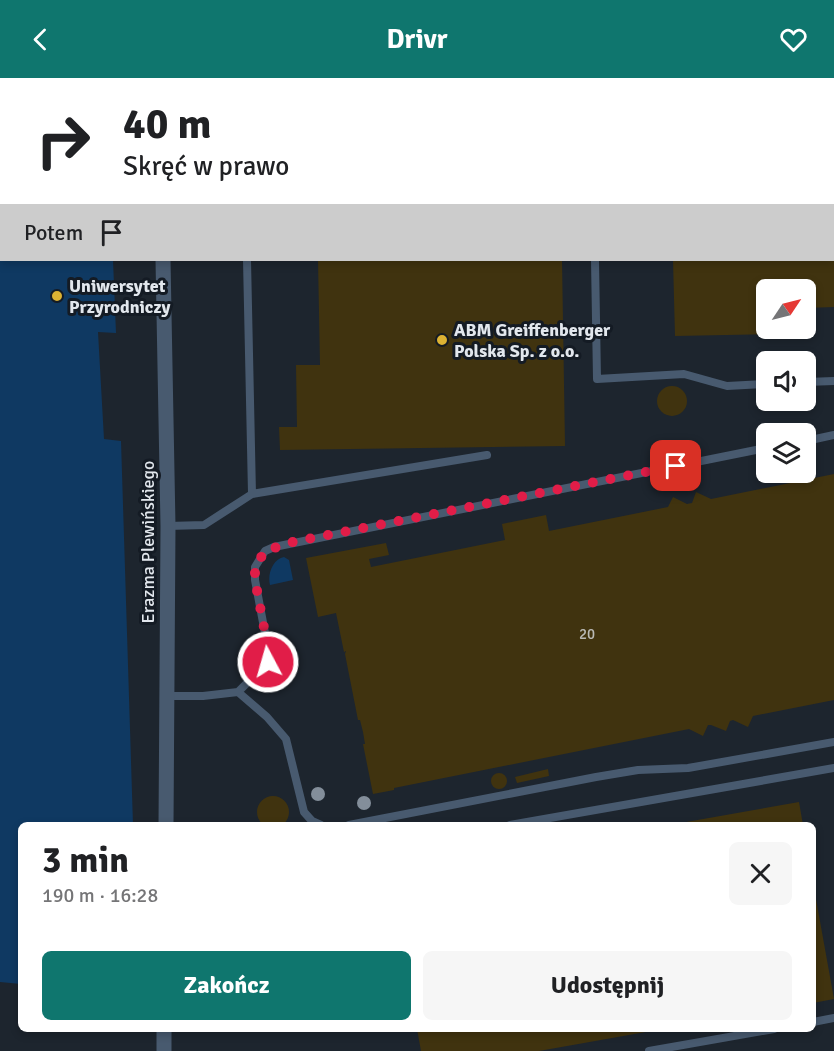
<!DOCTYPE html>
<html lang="pl">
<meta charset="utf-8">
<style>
:root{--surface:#fff;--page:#f6f6f6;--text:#202124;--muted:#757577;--accent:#0f766e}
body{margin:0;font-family:Signika,sans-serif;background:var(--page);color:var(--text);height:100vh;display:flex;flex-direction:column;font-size:22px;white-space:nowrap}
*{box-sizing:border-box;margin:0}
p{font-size:20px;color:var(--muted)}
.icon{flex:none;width:33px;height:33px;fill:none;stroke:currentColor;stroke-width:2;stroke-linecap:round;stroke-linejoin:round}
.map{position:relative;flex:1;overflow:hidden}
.panel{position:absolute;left:18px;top:744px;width:798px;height:210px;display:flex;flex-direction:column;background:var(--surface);border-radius:9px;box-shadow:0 3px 9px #0003}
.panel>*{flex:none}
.banner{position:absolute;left:0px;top:0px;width:834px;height:183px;box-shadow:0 3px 9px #0003;background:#fff;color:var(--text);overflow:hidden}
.needle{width:39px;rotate:55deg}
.controls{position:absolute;left:756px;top:201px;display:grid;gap:12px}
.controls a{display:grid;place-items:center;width:60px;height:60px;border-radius:9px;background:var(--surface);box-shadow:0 3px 9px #0003;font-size:30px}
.pin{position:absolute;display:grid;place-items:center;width:51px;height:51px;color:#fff;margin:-26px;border-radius:12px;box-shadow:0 3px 9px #0006}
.me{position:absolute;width:66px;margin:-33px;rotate:354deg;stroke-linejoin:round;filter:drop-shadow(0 0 4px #0008)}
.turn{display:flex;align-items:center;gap:21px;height:126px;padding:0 24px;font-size:27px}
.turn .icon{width:78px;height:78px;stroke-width:2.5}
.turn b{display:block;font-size:42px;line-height:51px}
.then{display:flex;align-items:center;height:57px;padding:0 24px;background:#0003;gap:12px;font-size:22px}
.round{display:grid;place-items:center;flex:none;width:63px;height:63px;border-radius:9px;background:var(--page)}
.headline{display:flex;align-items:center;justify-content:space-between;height:102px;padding:0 24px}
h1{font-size:36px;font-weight:700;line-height:45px}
.primary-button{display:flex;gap:12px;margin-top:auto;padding:12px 24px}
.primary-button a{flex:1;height:69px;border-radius:9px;background:var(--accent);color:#fff;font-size:24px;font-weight:700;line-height:69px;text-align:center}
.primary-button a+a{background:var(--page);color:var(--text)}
header{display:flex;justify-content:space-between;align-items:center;height:78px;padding:0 24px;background:var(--accent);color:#fff;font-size:27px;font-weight:700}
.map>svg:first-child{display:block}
.green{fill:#0f3962}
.building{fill:#40330f}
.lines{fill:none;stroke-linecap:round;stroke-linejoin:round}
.lane{stroke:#485a6f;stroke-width:8}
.street{stroke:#485a6f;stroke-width:15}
.tree{fill:#838e9a}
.route{stroke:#e11d48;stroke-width:10;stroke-dasharray:0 18}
.poi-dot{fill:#dcb233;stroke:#141b24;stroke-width:2}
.labels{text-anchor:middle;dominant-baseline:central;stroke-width:6;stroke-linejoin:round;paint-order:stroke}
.number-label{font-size:15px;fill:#babab6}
.poi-label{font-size:18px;font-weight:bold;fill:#e2e7ed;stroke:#141b24;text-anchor:start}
.street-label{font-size:18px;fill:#e2e7ed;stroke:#141b24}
</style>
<header><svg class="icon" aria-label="back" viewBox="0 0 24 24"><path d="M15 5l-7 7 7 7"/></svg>Drivr<svg class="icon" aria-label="heart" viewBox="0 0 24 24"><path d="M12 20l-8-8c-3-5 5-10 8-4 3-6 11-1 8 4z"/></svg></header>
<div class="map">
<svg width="834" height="973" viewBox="0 0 834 973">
<rect width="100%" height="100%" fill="#1d252e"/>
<!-- green -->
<path class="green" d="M0,41L2,182H113L116,255L98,254L104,361L121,363L133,747H21V906L0,904Z
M284,479L289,482L293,502L270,507C267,496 273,481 284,479Z"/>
<!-- building -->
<path class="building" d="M318,182H562L565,368L280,372L279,349H297L296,287H320Z
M673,182H834V229L806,230V212H766V250H770V256L675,258Z
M657 323a15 15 0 1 1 30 0a15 15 0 1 1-30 0Z
M834,396V622L753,638L748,649L733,642L730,643L726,653L711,647H708L703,658L689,651L394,710V712L373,716L363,666H365L363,654L360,642H358L345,576L346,573L344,574L336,535L318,539L306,480L386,465L389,477L369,481L371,489L505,462L502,446L546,437L549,453L668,429L673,419L687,426L692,425L696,414L711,421Z
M548,691L549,698L517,705L515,699Z
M491 703a8 8 0 1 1 16 0a8 8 0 1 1-16 0Z
M257 734a16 16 0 1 1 32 0a16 16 0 1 1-32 0Z
M799,724L803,747H675V746Z
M814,810L834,921L813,925V811Z
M417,951H657V952L539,973H421Z"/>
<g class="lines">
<!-- lane -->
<path class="lane" d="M243,0V2
M592,0V2
M0,32H2
M595,182L597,301L684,296L727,308L766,306
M806,304L834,303
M806,363L834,357
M252,416L487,377
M168,448L204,447L252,416L247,182
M238,614L267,639L286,661L304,734L312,743L321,747
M168,618H203L238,614L268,584L265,555L255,502V489L265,473L274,469L766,370
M349,747L596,699L638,692L688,690L834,664
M510,747L834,690
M813,944L834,940
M649,973L774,951"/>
<!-- street -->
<path class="street" d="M160,0V2
M163,182L168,448L166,747
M164,973V951"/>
</g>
<!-- trees -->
<g class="tree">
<circle cx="318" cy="716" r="7"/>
<circle cx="364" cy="725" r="7"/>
</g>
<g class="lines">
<!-- route -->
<path class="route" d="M268,584L265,555L255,502V489L265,473L293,464L676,388"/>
</g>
<!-- markers -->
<g class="poi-dot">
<circle cx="57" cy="218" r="6"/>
<circle cx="442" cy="262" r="6"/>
</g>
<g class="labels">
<!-- number labels -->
<g class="number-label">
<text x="587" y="556">20</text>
</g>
<!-- poi labels -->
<g class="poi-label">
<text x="69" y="208">Uniwersytet<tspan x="69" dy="21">Przyrodniczy</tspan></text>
<text x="454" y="252">ABM Greiffenberger<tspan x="454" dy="21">Polska Sp. z o.o.</tspan></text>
</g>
<!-- street labels -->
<g class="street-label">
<text transform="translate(148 464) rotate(-90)">Erazma Plewińskiego</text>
</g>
</g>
</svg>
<div class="controls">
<a><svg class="needle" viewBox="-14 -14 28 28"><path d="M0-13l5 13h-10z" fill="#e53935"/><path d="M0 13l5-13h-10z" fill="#757577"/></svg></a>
<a><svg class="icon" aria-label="sound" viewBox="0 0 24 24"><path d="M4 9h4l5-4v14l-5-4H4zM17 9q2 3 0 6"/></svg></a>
<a><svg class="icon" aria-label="layers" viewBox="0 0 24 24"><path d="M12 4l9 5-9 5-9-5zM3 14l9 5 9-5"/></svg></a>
</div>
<div class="pin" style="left:676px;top:388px;background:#d93025"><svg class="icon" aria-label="arrive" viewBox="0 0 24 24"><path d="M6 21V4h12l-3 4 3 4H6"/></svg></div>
<svg class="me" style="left:268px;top:584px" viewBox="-20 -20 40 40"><circle r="17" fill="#e11d48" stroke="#fff" stroke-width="3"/><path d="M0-11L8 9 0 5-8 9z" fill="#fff"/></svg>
<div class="banner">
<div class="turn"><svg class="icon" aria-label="right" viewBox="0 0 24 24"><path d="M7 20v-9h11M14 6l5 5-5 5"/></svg><div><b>40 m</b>Skręć w prawo</div></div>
<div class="then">Potem<svg class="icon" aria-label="arrive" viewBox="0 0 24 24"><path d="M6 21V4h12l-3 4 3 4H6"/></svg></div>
</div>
<section class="panel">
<div class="headline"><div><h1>3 min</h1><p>190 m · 16:28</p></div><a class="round"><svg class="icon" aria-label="close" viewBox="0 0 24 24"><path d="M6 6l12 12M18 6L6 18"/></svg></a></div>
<div class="primary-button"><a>Zakończ</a><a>Udostępnij</a></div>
</section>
</div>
